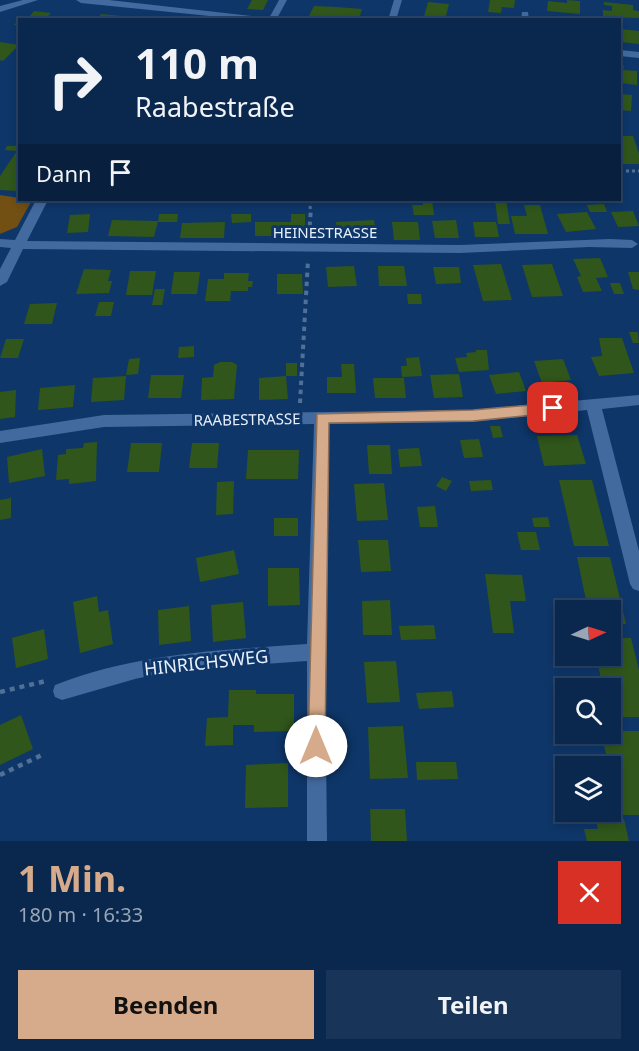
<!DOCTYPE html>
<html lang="de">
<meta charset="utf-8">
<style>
:root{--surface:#0a284e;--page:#183458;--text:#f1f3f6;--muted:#99a6b6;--line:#2a4466;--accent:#d6ab8b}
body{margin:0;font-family:"Noto Sans",sans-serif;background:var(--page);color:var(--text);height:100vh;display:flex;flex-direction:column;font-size:22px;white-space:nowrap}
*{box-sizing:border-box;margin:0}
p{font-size:20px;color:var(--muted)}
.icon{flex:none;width:33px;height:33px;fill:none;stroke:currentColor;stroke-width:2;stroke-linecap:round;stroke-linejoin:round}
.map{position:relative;height:841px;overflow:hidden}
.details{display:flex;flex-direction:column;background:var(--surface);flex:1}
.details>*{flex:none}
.top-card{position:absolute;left:18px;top:18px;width:603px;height:183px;border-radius:0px;box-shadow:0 3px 9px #0003,0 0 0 2px var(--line);background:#0a284e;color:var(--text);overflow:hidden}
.needle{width:39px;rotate:86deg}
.tools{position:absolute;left:555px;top:600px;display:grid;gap:12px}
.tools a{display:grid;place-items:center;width:66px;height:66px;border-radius:0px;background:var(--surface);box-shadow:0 3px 9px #0003,0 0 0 2px var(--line);font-size:30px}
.pin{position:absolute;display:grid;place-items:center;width:51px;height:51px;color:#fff;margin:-26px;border-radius:12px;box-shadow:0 3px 9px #0006}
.me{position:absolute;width:66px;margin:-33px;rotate:0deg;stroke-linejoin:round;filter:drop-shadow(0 0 4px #0008)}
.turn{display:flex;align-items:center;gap:21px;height:126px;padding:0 18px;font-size:27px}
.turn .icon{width:78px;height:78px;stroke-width:2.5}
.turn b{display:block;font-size:42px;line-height:51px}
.then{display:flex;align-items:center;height:57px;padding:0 18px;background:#0003;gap:12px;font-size:22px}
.round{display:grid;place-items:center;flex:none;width:63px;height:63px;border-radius:0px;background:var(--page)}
.summary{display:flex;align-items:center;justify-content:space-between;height:102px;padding:0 18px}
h1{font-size:36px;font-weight:700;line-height:45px;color:var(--accent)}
.action{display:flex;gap:12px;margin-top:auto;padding:12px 18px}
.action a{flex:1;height:69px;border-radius:0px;background:var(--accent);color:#111;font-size:24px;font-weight:700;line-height:69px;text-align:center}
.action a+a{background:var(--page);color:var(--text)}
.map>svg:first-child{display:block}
.green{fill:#724f12}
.building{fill:#30561b}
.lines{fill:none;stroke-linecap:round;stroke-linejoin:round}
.path-far2{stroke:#517096;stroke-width:3;stroke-dasharray:3 3;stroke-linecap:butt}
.path-far1{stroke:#517096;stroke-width:4;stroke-dasharray:4.5 4.5;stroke-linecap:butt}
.path{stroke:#517096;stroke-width:4.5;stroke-dasharray:5 5;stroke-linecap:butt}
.service{fill:#436a9f;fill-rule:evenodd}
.minor{fill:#436a9f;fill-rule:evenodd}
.route{fill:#d6ab8b;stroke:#8b6f5a;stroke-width:1.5}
.labels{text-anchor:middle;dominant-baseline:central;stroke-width:6;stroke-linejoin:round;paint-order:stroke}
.street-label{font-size:15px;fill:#e7f0fc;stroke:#0e3668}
.near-street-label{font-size:18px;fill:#e7f0fc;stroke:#0e3668}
</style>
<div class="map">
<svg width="639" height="841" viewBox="0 0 639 841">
<rect width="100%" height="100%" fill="#0e3668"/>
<!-- green -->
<path class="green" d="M0,195L32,200L17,227L0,234Z"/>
<!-- building -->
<path class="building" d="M252,0H268L263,10L247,9Z
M490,0H515L514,8L502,7L501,13L488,12Z
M567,0L580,1V14L547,11L548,1L567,3Z
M428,2L449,4L445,20H423Z
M604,2L633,5V10L639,11V18L603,17V10L612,11V6L604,5Z
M314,6L337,7L362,9L359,19L333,18L309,16Z
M34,11L51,13L45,20H20V26L14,25L22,16L29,17Z
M101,14L122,16L120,20H97Z
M620,29L639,31V44L620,42Z
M0,42L19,45L3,61L0,60Z
M620,65L624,66L623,70L637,71V85L620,83Z
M620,94L632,95L631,111L620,110Z
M620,136H633L639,153V164H623L620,154Z
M7,146H20V186L17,191L0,190V176L17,151L5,150Z
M422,200H432L434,215H414L412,205H423Z
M495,200H506L510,224H498Z
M604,204L607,212H590L587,205Z
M524,205H540L548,234H515L511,216H527Z
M633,211L639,226L618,227L611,212Z
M587,212L596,229L566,232L557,214Z
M90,214L88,232L67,233L70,215Z
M159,214H178L177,222H158Z
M231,214H251V222L232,223Z
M291,214H305V236H255V222H291Z
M112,220L158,221L154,237L108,236Z
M374,220L377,237L338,238L336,222Z
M456,220L459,238H435L432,221Z
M225,222L224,238H180L182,223Z
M392,222H418L420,240H394Z
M473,222H496L499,237H475Z
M600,258L608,277L596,278L602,291L583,292L577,277L581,276L573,259Z
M501,264L512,300L483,301L473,265Z
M552,264L563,296L532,297L522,265Z
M354,266L357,286L328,287L326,267Z
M378,266H404L407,286H379Z
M433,267H459L461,283L436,284Z
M84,269L111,270L108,281H112L109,293L76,294Z
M130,271H156L152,295H126Z
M174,272H200L197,294H171Z
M628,272H639V290L633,289Z
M224,273H249L248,281H253L252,287H248V291H231L230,301H205L208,279H224Z
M277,274H302L303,294H277Z
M610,283H620L624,294H614Z
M155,289H165L162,305H152Z
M407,294H421L422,304H408Z
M99,302H114L111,316H95Z
M57,303L52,324H24L30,304Z
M629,332H638L639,343H633Z
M599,338H622L634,373L599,376L591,357L602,356Z
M6,339H24L18,358H0Z
M194,346V357L178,358L179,347Z
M476,350H487L489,370L459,372L455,358L467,357L466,353L476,352Z
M419,357L422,376L402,377L401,366H407L406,358Z
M140,358L138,374L126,375L129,359Z
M563,359L571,380L542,383L534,361Z
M220,362H232L237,365L234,399L201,400L202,378L213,377L214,365Z
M286,363H297V376H286Z
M341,364H354L356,393H327V377H342Z
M519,372L526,391L496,394L489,375Z
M459,374L463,397L434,398L430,375Z
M151,375H184L181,398H148Z
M126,376L124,400L91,402L93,378Z
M286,376L288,399L259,400V378Z
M373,378H404L406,398H375Z
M75,385L73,407L38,410L40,388Z
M16,390L15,417L0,419V392Z
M490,426H500L503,437L493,438Z
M577,435L586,464L544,466L537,436Z
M479,439L483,457L464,458L460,440Z
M97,442L96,481L69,484V479L56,480L58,455L66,454V449L83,448L84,443Z
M131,443H162L159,472H127Z
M192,443H219L217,468H189Z
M367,445H390L392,474H369Z
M419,448L422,466L400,467L398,449Z
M42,449L45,476L9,483L7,457Z
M248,450H299L298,479H246Z
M442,477L452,481L446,491L436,486Z
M491,480L493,490L471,491L469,481Z
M559,480H592L609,546H574Z
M234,481L233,514L216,515L217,482Z
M384,483L388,520L357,521L354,484Z
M11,498V518L0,520V500Z
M435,506L438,527H420L417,507Z
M548,517L550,527H534L532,518Z
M274,518H298V536H274Z
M517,532H536L540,550H521Z
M358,540H388L391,571L361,572Z
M234,550L239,574L200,582L196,558Z
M577,557H610L626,624H610V610H588Z
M268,568H299L300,605L268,606Z
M485,574L522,575L526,601H510L514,633H493Z
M97,596L99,612L108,610L113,644L80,653L73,602Z
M390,600L392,635H363L362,601Z
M243,602L246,638L213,642L211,605Z
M189,606L191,641L159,645L158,610Z
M434,625L436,639L401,640L399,626Z
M44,629L48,659L16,668L12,638Z
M610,638H631L639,670V717H610V688H603L596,656H610Z
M396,661L400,702L367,703L364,662Z
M229,690H256V694H294V731L254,732V725H233V745L205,746L207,718L228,717Z
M452,691L454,707L419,709L416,693Z
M21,715L33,749L0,765V725Z
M403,726L408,778L370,779L368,727Z
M610,731H639V815H618L602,734H610Z
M416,762H456L458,779L417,780Z
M288,763V807L245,808L246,765Z
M370,809H405L407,841H371Z
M624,819L629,841H587L584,829H598L596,820Z"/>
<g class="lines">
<!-- path-far2 -->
<path class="path-far2" d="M620,171H639
M310,209L311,200"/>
<!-- path-far1 -->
<path class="path-far1" d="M309,235L311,208
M300,403L308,260"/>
<!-- path -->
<path class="path" d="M0,692L46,681
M0,775L44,754"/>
<!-- service -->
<path class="service" d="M279,0H287L276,20H268Z
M394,0H402L396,20H388Z
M522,12H528L529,20H521Z"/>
<!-- minor -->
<path class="minor" d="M23,0H38L0,12V6Z
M76,0H109L287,20H249L81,3Z
M620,50L639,52V58L620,56Z
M36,200H48L27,241L460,245L610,239L632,240L638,244L632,248L589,247L460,253L23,249L7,282L0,286V269L11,248L0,247V239L15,240Z
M639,395V405L602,409L639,551V591L633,589L630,584L587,410L473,422L329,424L325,652L327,841H307V661L176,670L135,679L62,700L55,697L53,691L55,685C136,653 222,650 307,644L314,424L104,427L0,443V431L104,415L473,410Z"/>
</g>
<!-- route -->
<path class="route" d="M553,403L560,408L553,413L473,421L329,423L325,746L323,753L316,755L310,753L308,746L317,414L473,410Z"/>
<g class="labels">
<!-- street labels -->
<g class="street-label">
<text x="325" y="232">HEINESTRASSE</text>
<text transform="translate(247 419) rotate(-1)">RAABESTRASSE</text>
</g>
<!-- near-street labels -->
<g class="near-street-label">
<text transform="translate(206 662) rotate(-6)">HINRICHSWEG</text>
</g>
</g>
</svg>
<div class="tools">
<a><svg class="needle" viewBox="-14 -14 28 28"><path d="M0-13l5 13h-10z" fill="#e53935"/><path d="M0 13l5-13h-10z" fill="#99a6b6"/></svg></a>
<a><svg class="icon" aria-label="search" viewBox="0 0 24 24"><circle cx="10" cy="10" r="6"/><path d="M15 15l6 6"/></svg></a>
<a><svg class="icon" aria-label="layers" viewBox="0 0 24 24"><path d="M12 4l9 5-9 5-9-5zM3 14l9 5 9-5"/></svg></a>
</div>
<div class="pin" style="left:553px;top:408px;background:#d93025"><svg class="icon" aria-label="arrive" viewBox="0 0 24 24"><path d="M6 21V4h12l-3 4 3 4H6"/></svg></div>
<svg class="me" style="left:316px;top:746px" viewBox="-20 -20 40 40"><circle r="19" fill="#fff"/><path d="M0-13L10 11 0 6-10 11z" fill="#d6ab8b"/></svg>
<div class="top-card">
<div class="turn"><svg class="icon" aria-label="right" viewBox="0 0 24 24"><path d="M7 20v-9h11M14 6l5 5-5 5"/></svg><div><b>110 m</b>Raabestraße</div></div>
<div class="then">Dann<svg class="icon" aria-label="arrive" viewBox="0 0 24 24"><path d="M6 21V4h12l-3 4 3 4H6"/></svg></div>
</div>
</div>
<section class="details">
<div class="summary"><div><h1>1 Min.</h1><p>180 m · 16:33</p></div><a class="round" style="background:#d93025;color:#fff"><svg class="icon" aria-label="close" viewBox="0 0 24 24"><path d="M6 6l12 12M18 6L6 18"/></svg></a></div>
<div class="action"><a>Beenden</a><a>Teilen</a></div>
</section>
